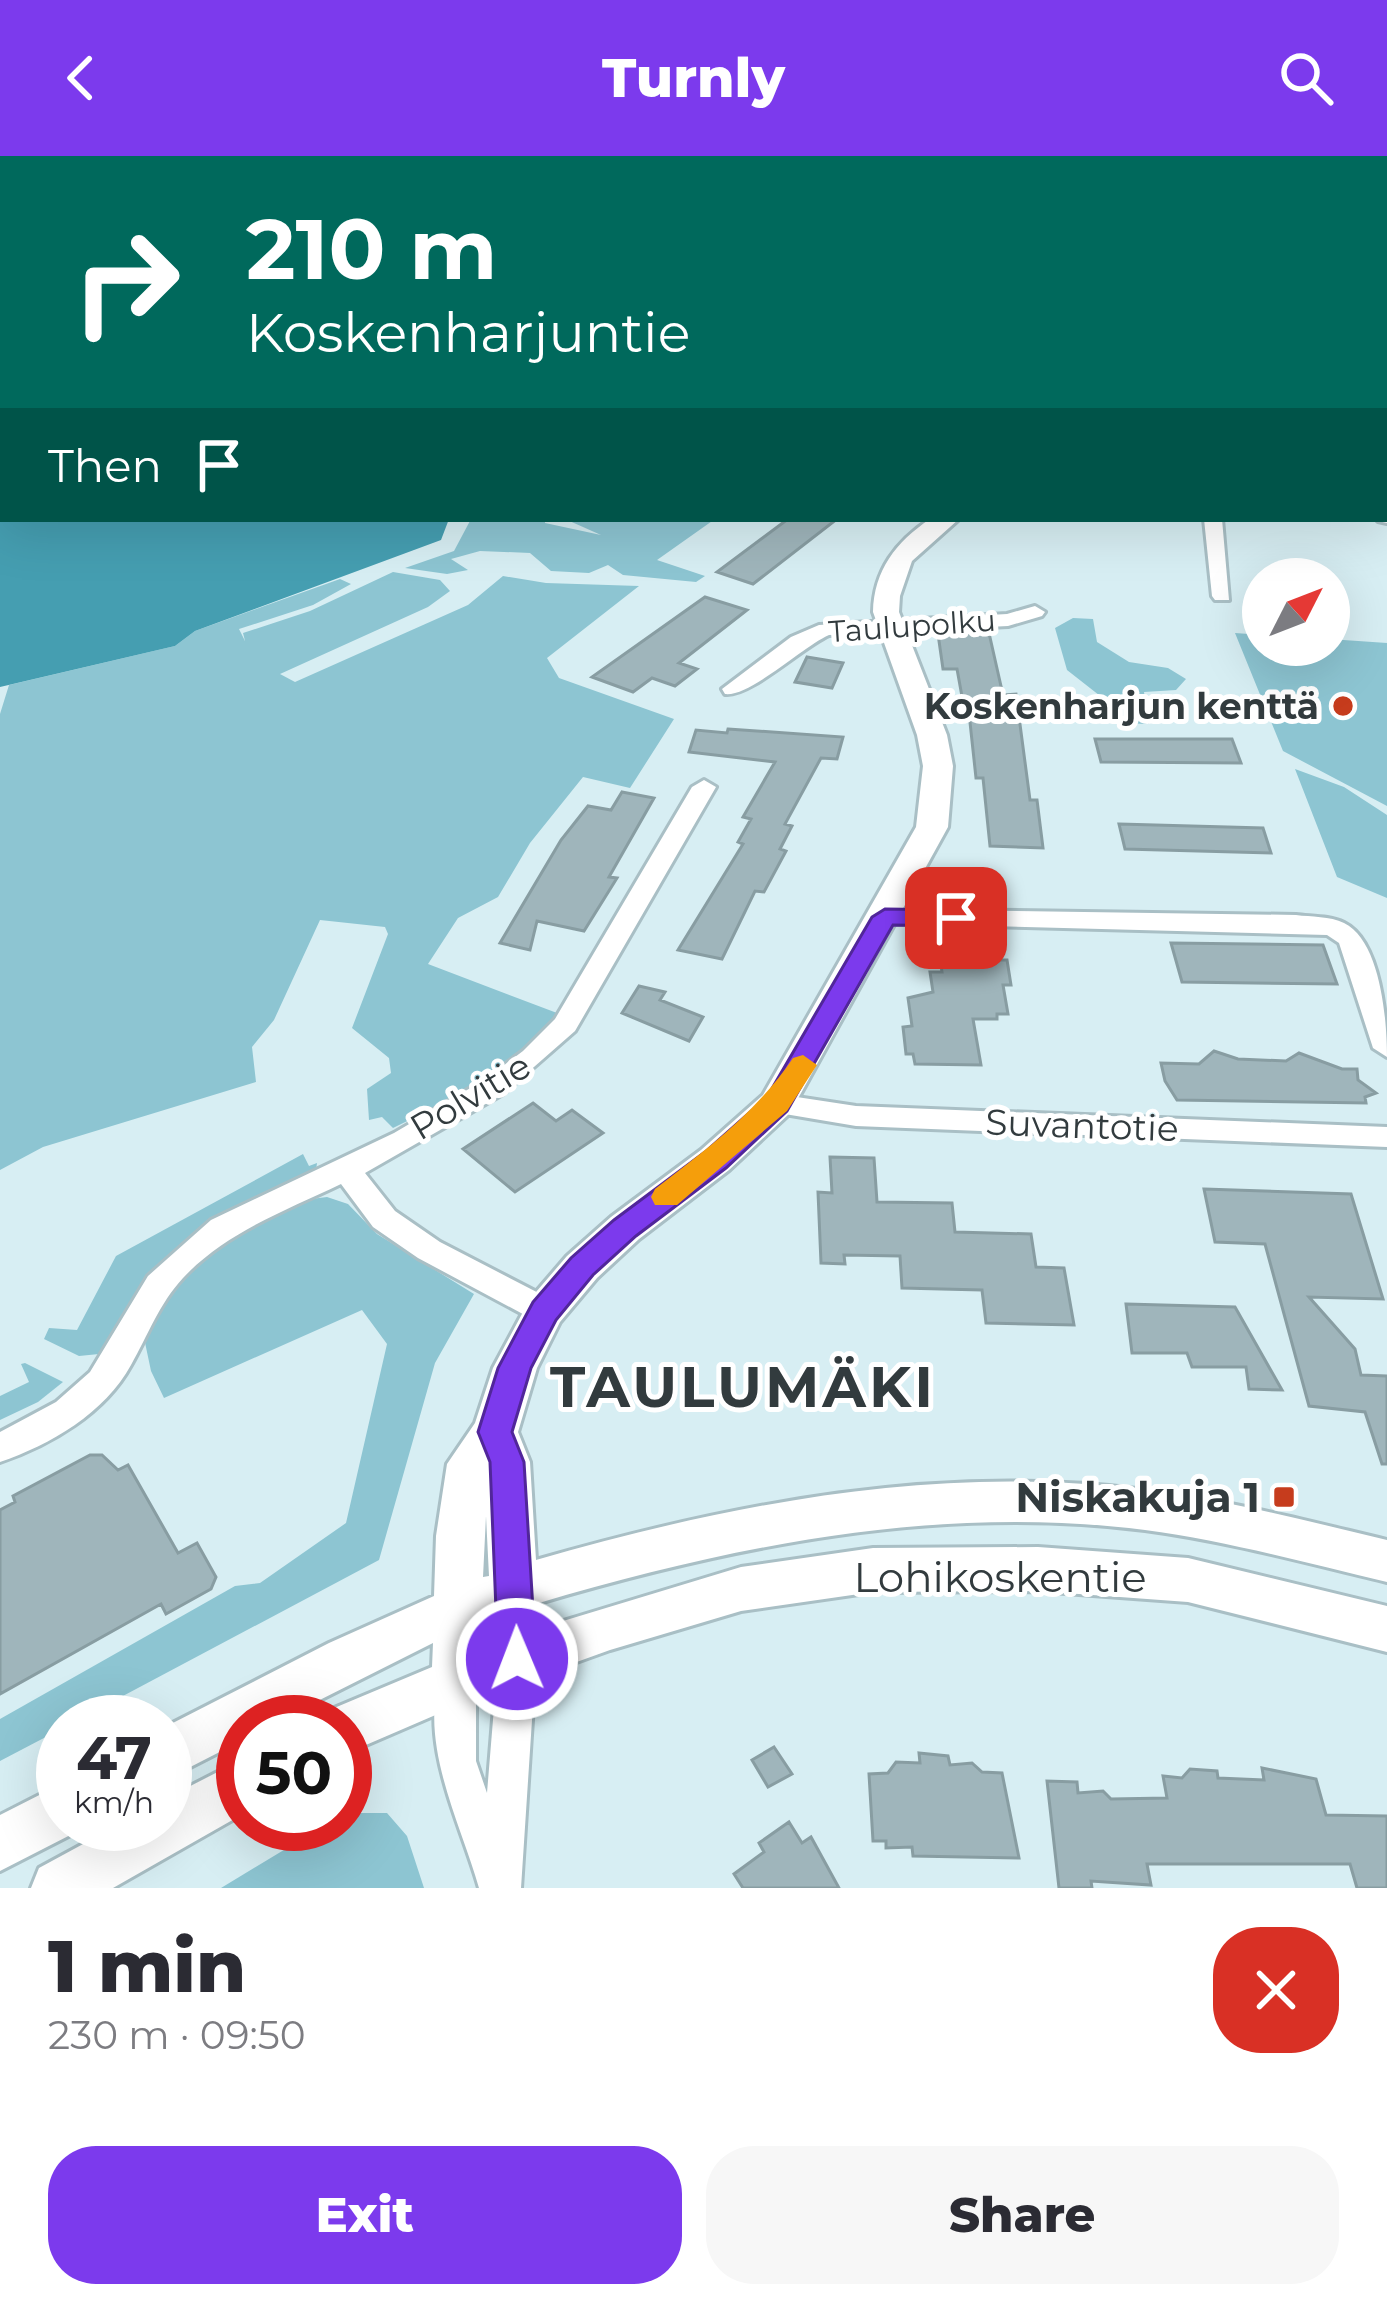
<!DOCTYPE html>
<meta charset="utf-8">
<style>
:root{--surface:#fff;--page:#f7f7f7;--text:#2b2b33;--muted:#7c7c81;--accent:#7c3aed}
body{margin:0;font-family:Montserrat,sans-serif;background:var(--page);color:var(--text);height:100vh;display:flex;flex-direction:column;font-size:45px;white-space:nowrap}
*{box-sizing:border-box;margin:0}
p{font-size:39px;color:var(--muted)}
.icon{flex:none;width:66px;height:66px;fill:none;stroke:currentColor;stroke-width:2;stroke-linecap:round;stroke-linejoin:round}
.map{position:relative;height:1732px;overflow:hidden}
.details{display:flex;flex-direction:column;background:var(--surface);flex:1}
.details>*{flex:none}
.guide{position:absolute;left:0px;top:0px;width:1389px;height:366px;box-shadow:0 12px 48px #0002;background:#00695c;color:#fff;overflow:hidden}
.needle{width:78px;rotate:48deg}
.controls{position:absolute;left:1242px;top:402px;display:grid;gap:24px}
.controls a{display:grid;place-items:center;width:108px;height:108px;border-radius:50%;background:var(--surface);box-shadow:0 12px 48px #0002;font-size:60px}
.speed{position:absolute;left:36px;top:1539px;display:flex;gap:24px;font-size:60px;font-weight:700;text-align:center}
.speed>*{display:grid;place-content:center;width:156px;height:156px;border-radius:50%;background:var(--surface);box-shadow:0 12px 48px #0002;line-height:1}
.speed small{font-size:30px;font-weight:400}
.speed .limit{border:18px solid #d22;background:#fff;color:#111}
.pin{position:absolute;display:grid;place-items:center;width:102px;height:102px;color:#fff;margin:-51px;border-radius:24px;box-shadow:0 6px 18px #0006}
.me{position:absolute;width:132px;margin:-66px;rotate:359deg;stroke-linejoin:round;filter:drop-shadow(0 0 9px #0008)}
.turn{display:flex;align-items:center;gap:42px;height:252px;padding:0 48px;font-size:54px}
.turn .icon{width:156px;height:156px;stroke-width:2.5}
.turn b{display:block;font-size:84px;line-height:102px}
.then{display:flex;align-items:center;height:114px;padding:0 48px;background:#0003;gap:24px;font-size:45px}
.round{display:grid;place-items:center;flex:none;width:126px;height:126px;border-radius:48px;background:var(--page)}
.head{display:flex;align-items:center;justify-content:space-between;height:204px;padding:0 48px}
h1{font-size:72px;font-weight:800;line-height:90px}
.primary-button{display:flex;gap:24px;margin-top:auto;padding:24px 48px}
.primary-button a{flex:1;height:138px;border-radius:48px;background:var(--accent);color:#fff;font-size:48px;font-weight:800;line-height:138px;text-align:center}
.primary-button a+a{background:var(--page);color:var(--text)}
header{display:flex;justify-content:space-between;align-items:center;height:156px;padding:0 48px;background:var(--accent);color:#fff;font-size:54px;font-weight:800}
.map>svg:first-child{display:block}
.green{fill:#8dc5d2}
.water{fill:#459eb1}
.building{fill:#9fb5bb;stroke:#889da2;stroke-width:3}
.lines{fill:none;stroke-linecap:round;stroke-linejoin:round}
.minor-casing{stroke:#a9bfc5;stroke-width:6}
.tertiary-casing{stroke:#a9bfc5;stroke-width:6}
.secondary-casing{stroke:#a9bfc5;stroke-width:6}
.trunk-casing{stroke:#a9bfc5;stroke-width:6}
.minor{fill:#fff;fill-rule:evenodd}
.tertiary{fill:#fff;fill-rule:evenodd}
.secondary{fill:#fff;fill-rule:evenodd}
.trunk{fill:#fff;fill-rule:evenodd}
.route{fill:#7c3aed;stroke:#51269a;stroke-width:3}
.slow{fill:#f59e0b}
.poi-dot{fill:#c63c1d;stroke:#fff;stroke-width:4.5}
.labels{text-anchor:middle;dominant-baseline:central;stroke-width:10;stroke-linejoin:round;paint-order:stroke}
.far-street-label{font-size:30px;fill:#323b3e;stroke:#fff}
.poi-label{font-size:36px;font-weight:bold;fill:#323b3e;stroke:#fff;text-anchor:end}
.street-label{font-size:36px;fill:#323b3e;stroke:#fff}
.near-poi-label{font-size:42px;font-weight:bold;fill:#323b3e;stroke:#fff;text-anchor:end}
.near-street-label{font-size:42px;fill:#323b3e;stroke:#fff}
.near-district-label{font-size:57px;font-weight:bold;letter-spacing:3px;fill:#323b3e;stroke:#fff}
</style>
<header><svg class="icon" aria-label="back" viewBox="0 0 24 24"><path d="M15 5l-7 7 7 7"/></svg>Turnly<svg class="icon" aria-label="search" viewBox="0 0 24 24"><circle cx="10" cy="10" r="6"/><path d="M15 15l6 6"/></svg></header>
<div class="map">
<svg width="1387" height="1732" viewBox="0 0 1387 1732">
<rect width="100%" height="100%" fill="#d7eef3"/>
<!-- green -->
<path class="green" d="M471,363H545V367L601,379L565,363H715L657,404L705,420L696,426L623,419L608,409L589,417L551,415L530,397L480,395L451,403L468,414L447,418L405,412L454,395Z
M393,416L440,424L450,435L428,451L280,518L295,526L468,449L503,420L546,427L639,430L547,502L559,522L674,563L630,632L583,621L530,687L498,741L458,762L428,808L557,857C515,916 457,940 393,972L382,961L369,964L367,933L391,917L389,902L352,872L388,778L385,771L320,764L274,864L252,891L256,926L43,991L0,1014V558L9,529L175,490L195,475L340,423L351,428L313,449L239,473L245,485L243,477L310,455Z
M1073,462L1093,463L1097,486L1129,506L1168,512L1186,523L1176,534L1144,536L1149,568L1086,566L1104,543L1067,514L1055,472Z
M1235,477L1263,479V489H1329V483L1387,487V650L1283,595Z
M1295,613L1344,631L1387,659V742L1337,721Z
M303,998L309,1010L317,1007L316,1015L175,1093L141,1135L109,1197L79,1200L44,1183L49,1172L77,1174L116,1100Z
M327,1041L348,1048L377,1078L474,1138L435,1207L379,1404L74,1566H63V1572L0,1605V1563L235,1430L260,1427L346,1367L387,1188L362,1154L164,1242L151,1215L143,1177C186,1112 245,1049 327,1041Z
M25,1207L63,1226L38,1246L0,1264V1240L29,1226L21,1208Z
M345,1657H387L407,1680L424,1732H221L327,1668H345Z"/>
<!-- water -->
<path class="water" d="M0,0H534L3,3V363H449L441,384L195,475L175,490L0,531Z"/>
<!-- building -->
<path class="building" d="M788,363H837L753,428L717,416Z
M705,441L747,454L679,507L697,513L675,530L652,522L633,536L592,521Z
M989,477L1003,539L1016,538L1030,644H1037L1043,692L990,690L983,622H976L969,557H965L957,513H943L938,478Z
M807,501L843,507L832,532L795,526Z
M728,573L843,581L837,603L821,602L785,668L792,670L780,693L786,695L764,736L755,735L722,803L678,794L743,688L738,686L751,663L743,661L775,606L689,596L696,574L727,577Z
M1095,583H1232L1241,607L1101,606Z
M622,636L654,642L609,721L617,722L584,775L537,765L530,794L500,787L561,684L588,650L611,654Z
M1119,668L1263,672L1271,697L1125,693Z
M1171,787L1323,789L1337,828L1182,826Z
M939,795H998L1000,804H1007L1011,829H1003L1008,858H997V863H973L981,909L915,908L913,898H906L903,871L912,870L908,842L933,836L930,816H942Z
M639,830L665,836L660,844L703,861L689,885L622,857Z
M1214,895L1238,903L1286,905L1299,897L1342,913H1357L1358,924L1376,937L1365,941L1366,947L1177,944L1165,925L1161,907L1199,908Z
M533,947L556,965L572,954L603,977L515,1036L463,993Z
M830,1001L874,1002L877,1046L952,1047L955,1076L1031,1078L1036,1111L1064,1112L1074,1169L986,1167L982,1134L902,1132L900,1100L844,1099L845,1108L821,1107L818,1036L832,1037Z
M1204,1033L1351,1038L1383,1143L1309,1141L1355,1193L1361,1219L1387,1220V1308H1382L1365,1256L1309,1250L1265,1088L1215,1086Z
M1126,1148L1235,1151L1282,1234L1249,1233L1246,1211H1192L1187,1197H1132Z
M90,1299H102L118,1314L128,1309L178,1397L197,1387L216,1421L211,1433L166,1458L161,1448L0,1538V1354L15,1346L13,1340Z
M774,1591L792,1618L768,1631L752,1604Z
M919,1597L948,1600L950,1609L972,1607L982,1616L1002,1617L1019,1702L913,1700L912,1691L886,1692V1685H873L869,1618L888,1617L896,1606L920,1607Z
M1262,1612L1316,1623L1326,1659L1387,1660V1732H1357L1350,1708H1147L1151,1729L1091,1725L1092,1732H1059L1047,1625L1077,1626L1078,1637L1103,1635L1111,1643L1167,1642L1163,1620L1182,1622L1190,1613L1217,1615L1218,1622L1264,1624Z
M789,1666L802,1687L811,1681L839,1732H743L734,1718L764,1696L759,1687Z"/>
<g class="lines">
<!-- minor casing -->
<g class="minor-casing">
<path id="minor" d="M1204,363H1222L1229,444H1215L1212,440Z
M1035,450L1045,456L1042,460L1008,470L829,479C802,491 750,541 725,538L722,533L791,481L819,469L1007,458Z
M704,624L716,631L575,875L503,938L365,1017L395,1055L440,1086L556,1146L561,1155L556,1164L545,1168L534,1164L418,1102L373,1071L341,1028C285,1055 226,1076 183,1122C159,1148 148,1179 131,1209C105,1257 50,1289 0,1306V1276L56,1246L90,1216L148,1120L211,1064L394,977L484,924L523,895L555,863L692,631Z
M885,753L1296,759C1311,761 1330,760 1344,767C1381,785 1387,865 1387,901L1373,892L1339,787L1327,779L876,767L872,761L876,755Z
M777,938L856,950L1387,971V991L856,970L767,955L763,948L767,941Z
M517,1486L530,1491L536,1503L521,1732H479C461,1667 414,1580 444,1512L457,1507L470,1512L476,1525V1605L487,1637L498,1503L504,1491Z"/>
</g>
<!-- tertiary casing -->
<g class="tertiary-casing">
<path id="tertiary" d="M1387,353V367L1378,365L1386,363Z"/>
</g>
<!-- secondary casing -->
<g class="secondary-casing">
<path id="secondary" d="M964,0H980V3H964Z
M930,363H959L912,405L900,440L899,456L947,579L953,610L948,671L790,957L729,1014L639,1083L597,1122L560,1166L537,1212L518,1276L530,1306L536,1404C734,1347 940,1307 1146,1334C1228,1344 1307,1365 1387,1384V1426C1307,1407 1227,1385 1145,1374C939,1348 735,1389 539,1447L540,1472L741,1411L873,1392L1038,1391L1188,1402L1387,1450V1496L1188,1446L1038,1435L873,1436L741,1455L610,1494L468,1545L345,1598V1566H322L327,1555L432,1511L433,1487L276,1566H243V1584L165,1624V1571L329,1487L434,1440L436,1380L447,1308L475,1267L493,1212L530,1143L567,1100L611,1061L701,994L763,939L916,671L923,610L917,579L873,456C874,414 896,386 930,363ZM486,1360L489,1420L483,1421ZM490,1463L491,1489L483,1492V1466Z
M243,1603V1658L113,1732H31L39,1712L120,1668H165V1643Z
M63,1627V1668H84L82,1673L0,1715V1659Z"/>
</g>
<!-- trunk casing -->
<g class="trunk-casing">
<path id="trunk" d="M1128,0H1151L1154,3H1131Z
M1386,125H1387V139H1386Z"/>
</g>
<!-- minor -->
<use href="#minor" class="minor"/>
<!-- tertiary -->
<use href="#tertiary" class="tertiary"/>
<!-- secondary -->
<use href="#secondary" class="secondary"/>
<!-- trunk -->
<use href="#trunk" class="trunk"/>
</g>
<!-- route -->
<path class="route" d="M885,753L956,754L969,762L956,770L893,769L787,955L726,1012L636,1080L593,1119L556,1164L531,1212L512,1276L524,1306L536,1503L530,1515L517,1520L503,1515L498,1503L490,1306L478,1276L498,1212L533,1146L571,1102L614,1064L705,996L767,941L872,761Z"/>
<!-- slow -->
<path class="slow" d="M803,899L817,909L787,955L677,1049H655L651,1041L655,1033C707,993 756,957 793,902Z"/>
<!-- markers -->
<g class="poi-dot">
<circle cx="1343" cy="550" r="12"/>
<rect x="1272" y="1329" width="24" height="24" rx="6"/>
</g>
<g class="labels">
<!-- far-street labels -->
<g class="far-street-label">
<text transform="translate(912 470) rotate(-4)">Taulupolku</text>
</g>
<!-- poi labels -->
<g class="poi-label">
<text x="1319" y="550">Koskenharjun kenttä</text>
</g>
<!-- street labels -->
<g class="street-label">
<text transform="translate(470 940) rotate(-31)">Polvitie</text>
<text transform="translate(1082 969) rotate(2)">Suvantotie</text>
</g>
<!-- near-poi labels -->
<g class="near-poi-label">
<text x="1260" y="1341">Niskakuja 1</text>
</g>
<!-- near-street labels -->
<g class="near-street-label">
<text x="1000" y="1421">Lohikoskentie</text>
</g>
<!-- near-district labels -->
<g class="near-district-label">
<text x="743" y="1230">TAULUMÄKI</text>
</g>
</g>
</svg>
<div class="controls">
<a><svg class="needle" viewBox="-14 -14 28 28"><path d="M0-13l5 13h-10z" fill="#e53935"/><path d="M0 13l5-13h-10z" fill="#7c7c81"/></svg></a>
</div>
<div class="speed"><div>47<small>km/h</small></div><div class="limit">50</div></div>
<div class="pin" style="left:956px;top:762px;background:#d93025"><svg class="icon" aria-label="arrive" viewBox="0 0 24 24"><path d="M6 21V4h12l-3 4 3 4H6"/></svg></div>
<svg class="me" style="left:517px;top:1503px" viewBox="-20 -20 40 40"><circle r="17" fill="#7c3aed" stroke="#fff" stroke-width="3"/><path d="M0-11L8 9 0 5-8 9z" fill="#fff"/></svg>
<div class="guide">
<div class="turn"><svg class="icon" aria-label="right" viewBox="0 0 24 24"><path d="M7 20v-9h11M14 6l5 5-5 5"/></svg><div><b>210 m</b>Koskenharjuntie</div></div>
<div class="then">Then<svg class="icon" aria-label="arrive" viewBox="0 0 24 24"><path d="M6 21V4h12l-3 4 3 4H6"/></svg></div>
</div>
</div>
<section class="details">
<div class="head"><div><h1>1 min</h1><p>230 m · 09:50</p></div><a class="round" style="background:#d93025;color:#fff"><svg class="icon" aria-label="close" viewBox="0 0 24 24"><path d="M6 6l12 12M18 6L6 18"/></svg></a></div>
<div class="primary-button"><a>Exit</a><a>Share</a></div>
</section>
